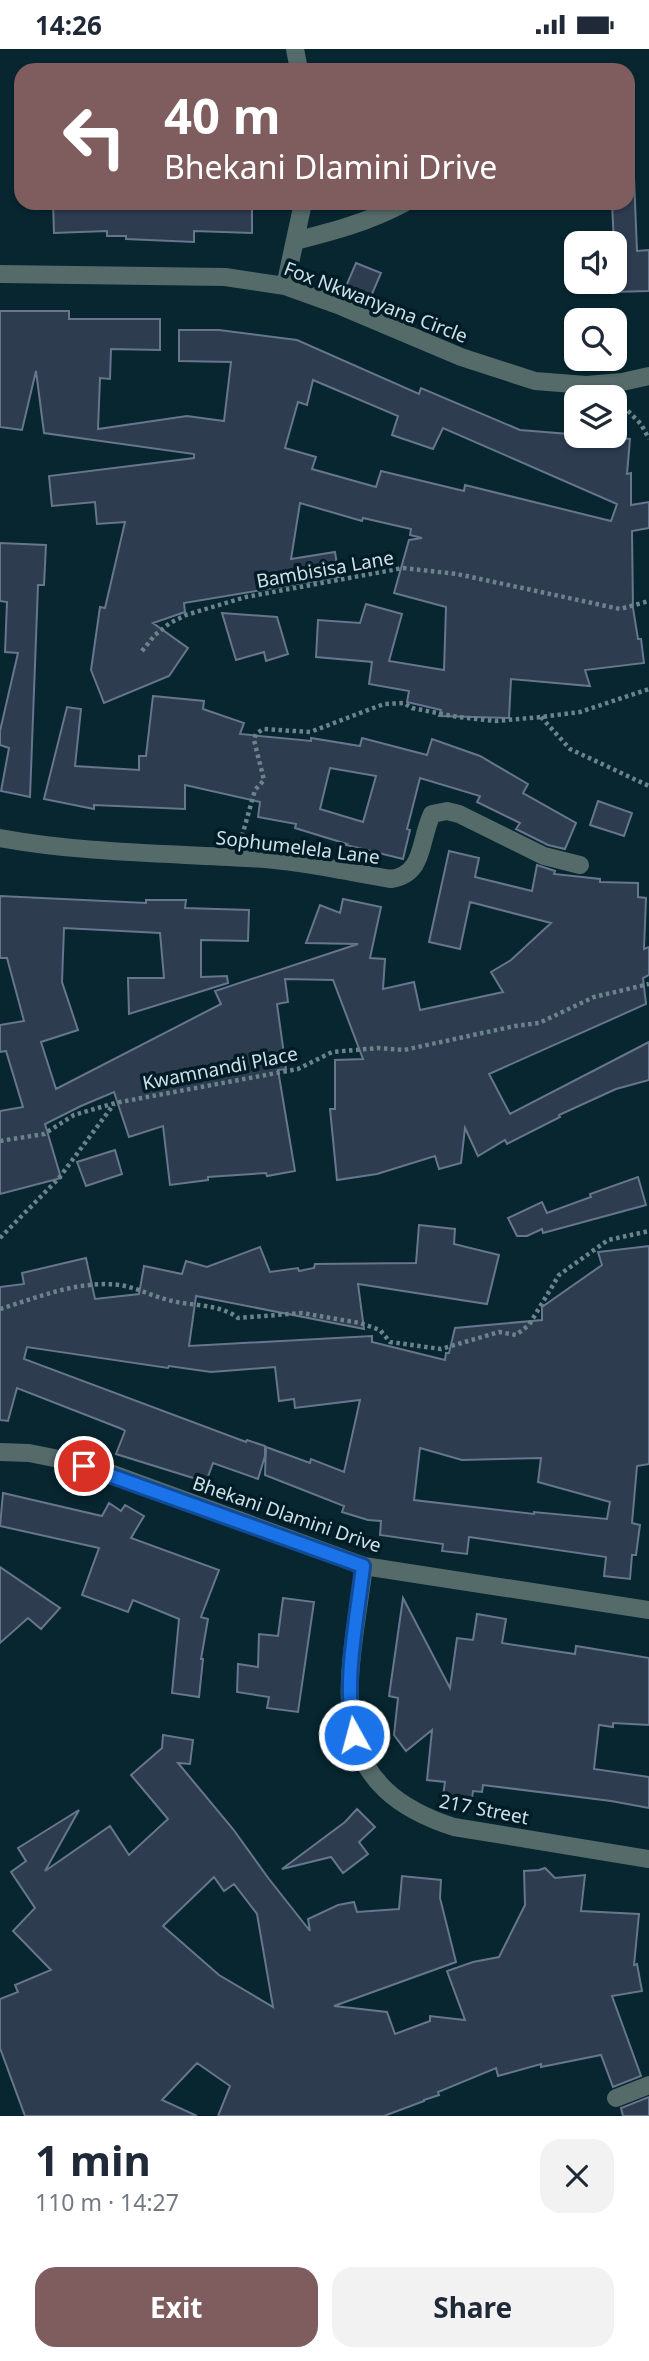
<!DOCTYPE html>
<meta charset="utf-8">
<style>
:root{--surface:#fff;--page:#f2f2f3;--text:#1f2937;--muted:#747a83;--accent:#7f5d5e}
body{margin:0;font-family:"Noto Sans",sans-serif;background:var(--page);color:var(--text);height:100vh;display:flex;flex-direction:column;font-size:26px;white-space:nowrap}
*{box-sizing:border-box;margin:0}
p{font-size:23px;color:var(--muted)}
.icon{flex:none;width:38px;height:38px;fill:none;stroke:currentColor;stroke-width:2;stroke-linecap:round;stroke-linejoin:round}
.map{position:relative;height:2067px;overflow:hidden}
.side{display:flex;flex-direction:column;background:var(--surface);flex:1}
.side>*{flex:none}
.guide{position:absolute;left:14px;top:14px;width:621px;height:147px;border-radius:21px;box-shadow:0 2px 5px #0004;background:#7f5d5e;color:#fff;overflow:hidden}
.controls{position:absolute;left:564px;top:182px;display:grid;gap:14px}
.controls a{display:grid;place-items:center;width:63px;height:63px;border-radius:14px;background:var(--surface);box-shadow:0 2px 5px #0004;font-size:35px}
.pin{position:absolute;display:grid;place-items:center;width:60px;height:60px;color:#fff;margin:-30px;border:4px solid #fff;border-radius:50%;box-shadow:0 2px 7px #0007}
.me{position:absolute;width:77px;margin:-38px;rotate:353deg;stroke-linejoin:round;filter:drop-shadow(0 0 5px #0008)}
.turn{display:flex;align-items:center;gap:24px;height:147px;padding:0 35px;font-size:32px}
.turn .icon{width:91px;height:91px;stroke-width:2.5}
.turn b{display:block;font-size:49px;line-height:60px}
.round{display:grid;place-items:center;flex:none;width:74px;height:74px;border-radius:21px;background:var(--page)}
.headline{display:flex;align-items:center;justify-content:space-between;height:119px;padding:0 35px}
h1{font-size:42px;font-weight:700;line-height:52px}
.cta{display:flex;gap:14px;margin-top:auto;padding:14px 35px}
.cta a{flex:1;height:80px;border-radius:21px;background:var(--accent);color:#fff;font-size:28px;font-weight:700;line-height:80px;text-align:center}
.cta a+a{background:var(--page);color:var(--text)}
.status{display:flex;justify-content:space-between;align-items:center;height:49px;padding:0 35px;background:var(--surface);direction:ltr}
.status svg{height:19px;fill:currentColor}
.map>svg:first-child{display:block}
.building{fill:#2e3c50;stroke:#66768d;stroke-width:2;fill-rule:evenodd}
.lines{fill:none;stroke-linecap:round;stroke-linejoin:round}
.path{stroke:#6b838b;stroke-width:4.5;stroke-dasharray:3.5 3.5;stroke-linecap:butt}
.minor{stroke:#556b69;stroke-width:18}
.route-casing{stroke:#114b97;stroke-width:18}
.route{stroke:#1a73e8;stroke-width:12}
.labels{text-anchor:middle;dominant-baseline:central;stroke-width:7;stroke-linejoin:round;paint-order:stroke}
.street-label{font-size:19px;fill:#cfe0e7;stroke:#001c26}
</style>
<div class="status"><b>14:26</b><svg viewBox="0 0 49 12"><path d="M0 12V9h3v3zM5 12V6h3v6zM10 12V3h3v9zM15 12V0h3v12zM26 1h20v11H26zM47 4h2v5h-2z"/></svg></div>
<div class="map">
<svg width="649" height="2067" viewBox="0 0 649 2067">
<rect width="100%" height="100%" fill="#072630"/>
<!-- building -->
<path class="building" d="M628,128H634L637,202L649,201V242L613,243L614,194L612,154H628Z
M53,154H252V184L194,182V193L126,190V187H107V182L54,184Z
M356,214L381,224L369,252L344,242Z
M0,262H69V270H160V301L111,300L110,330L100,329L98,380L187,367L224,372L231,313L179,312V281H219L297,291L419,345L421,339L520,381L630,390L627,425L631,424V456L649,453V479L632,482L633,559L638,590H641L644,614L585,621L590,637L511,630L509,669L439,667L441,661L407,653L409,642L369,635L372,613L316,608L318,571L360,574L366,555L402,565L389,612L444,621L446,558L394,544L409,491L422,489L410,486L411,480L363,469L362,472L300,454L291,510L335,503L339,528L184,554L185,563L153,574L188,599L169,627L104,654L91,621L100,558L105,559L125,473L97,475L95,453L52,457L49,427L194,409V405L44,384L36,322L22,381L0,378ZM313,331L398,367L392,386L433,400L443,379L617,455L611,472L465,436L464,442L381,422L376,438L312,420L316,408L285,399L298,353L307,356Z
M0,494L46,496L44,536H38L30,748L1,742L9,699L0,696V682L18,604L5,603L7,553L0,552Z
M222,564L277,568L288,605L266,612L264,603L236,611Z
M153,647L204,652L203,660L244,674L240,685L311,692V689L360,697L362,689L427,706L432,690L480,707L528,735L523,744L576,774L565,800L548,796L516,780L520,774L477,753L480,747L420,729L407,780L410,781L403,810L346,796L347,795L295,779L296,775L258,768L260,753L185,736V760L94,756V760L44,750L67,658L81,660L75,717L139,721V707H146ZM330,719L376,727L363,773L320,760Z
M598,752L632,764L624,787L590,776Z
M449,802L479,809L475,828L532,842L537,816L555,822L554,825L600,830V833L638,834V848L646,849L644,900L649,898V926L643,929L646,955L489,1025L510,1065L649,993V1031L616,1040L559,1066L560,1068L507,1095L505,1091L478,1107L465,1079L461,1114L439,1120L435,1107L377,1125L337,1131L330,1060H335V1011L363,1010L333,931L285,930L288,953L277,955L286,1020L278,1021L295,1122L267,1127L266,1124L208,1128V1131L170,1136L163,1077L129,1088L114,1043L81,1057L45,1075L61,1129L0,1145V1062L23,1058L6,1002L0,1003V976L24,972L7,909H0V847L146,854V851H186L185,859L249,861L248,892L201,891V928L227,927L228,934L129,965L128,929H164L160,884L64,879L62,933L78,981L41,993L56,1040L221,955L215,942L358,895L306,894L320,856L340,864L343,850L381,858L370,909L385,910L383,940L414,933L420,961L503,943L491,923L511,911L551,874L470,853L460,900L429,893Z
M115,1101L122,1125L86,1137L77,1113Z
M638,1128L646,1156L543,1184L542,1180L527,1187H517L508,1169L542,1153L547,1164L591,1148L590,1145Z
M419,1176L455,1180L454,1195L499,1206L487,1255L358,1235L364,1280L196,1247L189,1297L372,1287V1293L445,1311L446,1304H449L455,1279L542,1271V1258L602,1216L598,1203L649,1197V1415L637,1417L632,1474L640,1476L636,1506H632L630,1530L604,1527L606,1508L469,1488L467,1505L442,1502L443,1495L380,1486L381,1472L368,1471L342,1463L344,1457L265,1426L266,1398L310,1414L311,1410L344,1423L360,1351L295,1359L294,1350L279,1352L275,1318L211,1323L169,1317L168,1319L27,1298L24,1310L246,1393L247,1391L265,1397V1407L258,1430L213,1414L206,1433L116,1405L125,1382L122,1380L17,1339L8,1372L0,1371V1238L24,1235L22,1224L86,1209L95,1250L139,1245L144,1217L182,1225L186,1212L207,1218L260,1198L270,1223L298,1219L299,1222L314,1219L315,1215L416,1214ZM420,1399L462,1411L541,1409L538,1433L610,1453L607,1470L534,1463V1465L414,1451Z
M3,1444L102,1467L109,1454L121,1462L125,1456L144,1467L131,1489L219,1521L201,1568L208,1570L201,1610H203L199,1648L172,1644L179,1570L133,1551L128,1563L82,1546L99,1499L0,1477Z
M0,1518L60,1559L41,1580L28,1569L0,1594Z
M283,1549L314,1553L298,1663L267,1659L269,1648L237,1643L238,1615L258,1618L259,1585L278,1587Z
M403,1549L450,1639L457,1589L473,1591L477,1565L506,1570L502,1594L575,1605L576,1597L649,1609V1676L613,1674V1678L599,1676L594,1720L649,1728V1759L611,1752L483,1736L482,1743L473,1742L472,1750L443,1747L445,1733L427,1731L432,1681L406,1702L394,1686L398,1649L389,1647Z
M163,1686L193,1691L190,1715L178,1714L233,1780L269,1830L310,1882L308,1870L338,1856L354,1853L357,1863L399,1860L402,1827L441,1831L440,1849L456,1913L334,1957L387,1963L395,1985L430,1972V1967L465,1971L447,1922L473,1913L499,1908L525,1856L524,1822L539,1821L545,1819L555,1829L585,1826L581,1862L639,1865L634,1916L637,1915L642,1942L612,1947L641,2027L613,2038L601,2006L541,2018V2015L498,2027L496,2019L438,2043L439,2046L424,2051V2052L384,2067H218L230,2037L197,2014L162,2051L197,2067H25L0,1999V1950L18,1943L15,1936L51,1921L13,1882L35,1859L11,1823L26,1812L18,1799L79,1761L45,1822L110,1777L129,1806L168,1770L131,1726L162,1699ZM214,1828L224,1842L234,1835L257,1865L273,1958L219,1926L163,1877Z
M357,1760L375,1778L359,1793L368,1805L343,1824L331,1808L282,1820L345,1773Z
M649,2048V2067H623L621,2059Z"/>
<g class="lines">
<!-- path -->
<path class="path" d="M623,357L641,375L649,390
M142,602L155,586L170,574L186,566L246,548L403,519L457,525L620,560L649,552
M541,668L570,700L649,737
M242,787L255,741L264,731L254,691L256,685L263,680L310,683L384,655L404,654L412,659L458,668L496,672L541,668L580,663L649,640
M0,1092L44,1085L74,1066L115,1054L298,1020L332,1003L378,999L404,1001L515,977L539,974L594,948L649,935
M0,1189L59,1129L114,1055
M0,1260C39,1248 79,1231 120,1236C138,1239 154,1248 172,1252C193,1257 220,1255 238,1269L302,1264L360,1274L380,1281L390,1293L441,1300L499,1283L516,1286L529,1276L559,1226L608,1191L649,1182"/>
<!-- minor -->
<path class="minor" d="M295,0L299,21
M295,192C334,182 369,173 404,154
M0,225L225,228L285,237L338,256L461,308L535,332L586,336L622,333L649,327
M285,237L303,154
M0,789C82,804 164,804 247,809C295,811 343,822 391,830C425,825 419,792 432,765L447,762L459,765L544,807L580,816
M0,1403L29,1404L59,1410L110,1424L364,1517L649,1561
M364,1517C350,1630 315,1734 454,1778L649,1810
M616,2049L649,2036"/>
</g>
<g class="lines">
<!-- route casing -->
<g class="route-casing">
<path id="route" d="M84,1417L363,1517C357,1572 343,1631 354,1686"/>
</g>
<!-- route -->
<use href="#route" class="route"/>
</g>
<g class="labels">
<!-- street labels -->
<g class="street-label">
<text transform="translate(376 253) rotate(21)">Fox Nkwanyana Circle</text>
<text transform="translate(325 520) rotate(-10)">Bambisisa Lane</text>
<text transform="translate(298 798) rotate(7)">Sophumelela Lane</text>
<text transform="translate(220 1019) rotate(-11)">Kwamnandi Place</text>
<text transform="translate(287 1465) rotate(19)">Bhekani Dlamini Drive</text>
<text transform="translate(484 1760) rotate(11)">217 Street</text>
</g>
</g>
</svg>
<div class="controls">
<a><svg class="icon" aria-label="sound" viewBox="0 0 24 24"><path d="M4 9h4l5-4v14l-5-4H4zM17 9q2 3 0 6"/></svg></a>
<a><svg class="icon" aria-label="search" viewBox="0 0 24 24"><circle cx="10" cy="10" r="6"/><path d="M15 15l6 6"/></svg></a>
<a><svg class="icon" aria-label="layers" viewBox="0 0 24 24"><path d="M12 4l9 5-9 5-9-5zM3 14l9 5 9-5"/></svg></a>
</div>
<div class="pin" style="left:84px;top:1417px;background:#d93025"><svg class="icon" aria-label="arrive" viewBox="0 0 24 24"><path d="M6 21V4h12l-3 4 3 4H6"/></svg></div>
<svg class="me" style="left:354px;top:1686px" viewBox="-20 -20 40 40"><circle r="17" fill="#1a73e8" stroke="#fff" stroke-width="3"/><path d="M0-11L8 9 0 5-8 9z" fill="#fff"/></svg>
<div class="guide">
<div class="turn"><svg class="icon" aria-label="left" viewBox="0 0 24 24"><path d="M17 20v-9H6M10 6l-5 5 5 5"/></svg><div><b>40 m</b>Bhekani Dlamini Drive</div></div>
</div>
</div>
<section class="side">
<div class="headline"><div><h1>1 min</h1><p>110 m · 14:27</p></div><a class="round"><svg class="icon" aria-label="close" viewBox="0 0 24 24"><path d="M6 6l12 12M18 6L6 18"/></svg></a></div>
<div class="cta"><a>Exit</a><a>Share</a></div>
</section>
